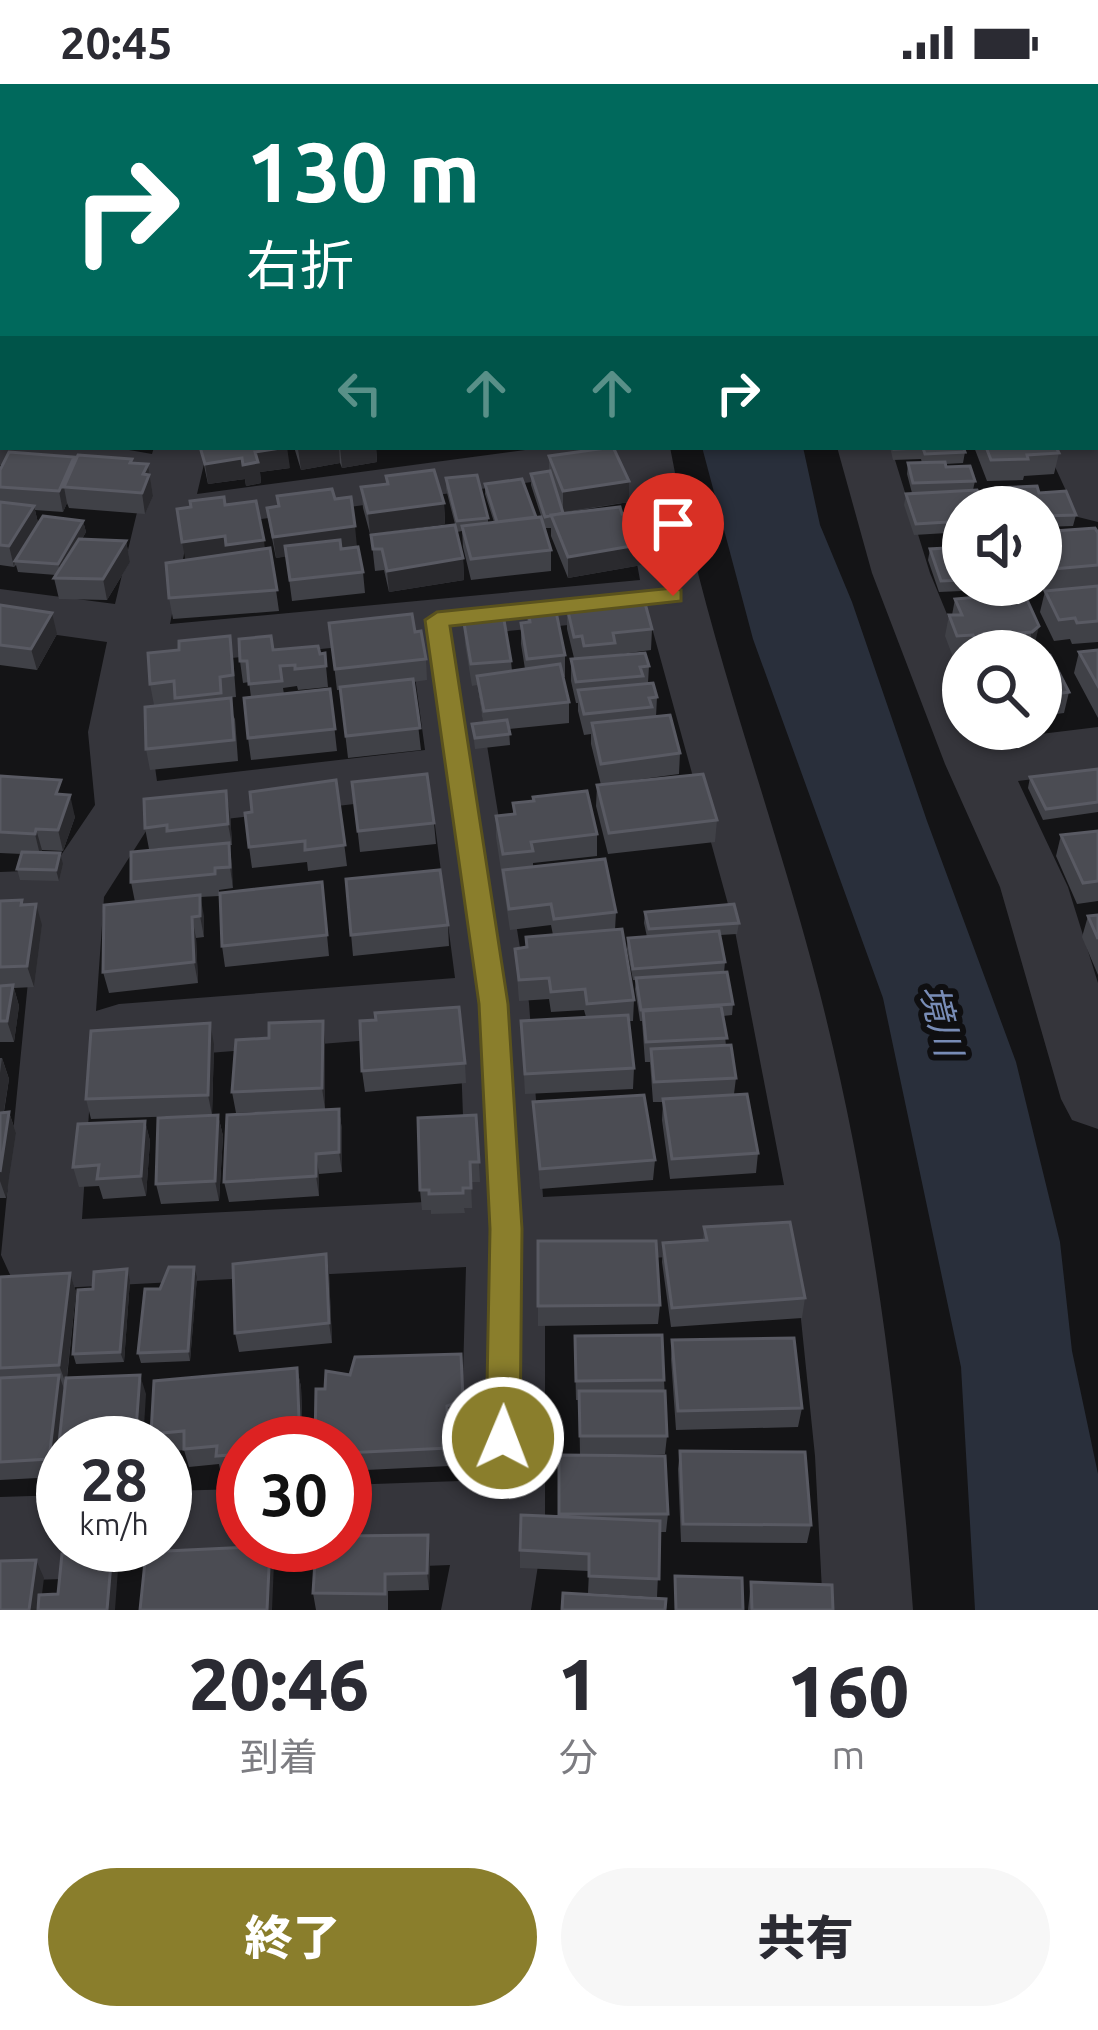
<!DOCTYPE html>
<html lang="ja">
<meta charset="utf-8">
<style>
:root{--surface:#fff;--page:#f7f7f7;--text:#2b2b33;--muted:#7c7c81;--accent:#8a7e2c}
body{margin:0;font-family:Ubuntu,"Noto Sans JP",sans-serif;background:var(--page);color:var(--text);height:100vh;display:flex;flex-direction:column;font-size:45px;white-space:nowrap}
*{box-sizing:border-box;margin:0}
p{font-size:39px;color:var(--muted)}
.icon{flex:none;width:66px;height:66px;fill:none;stroke:currentColor;stroke-width:2;stroke-linecap:round;stroke-linejoin:round}
.map{position:relative;height:1526px;overflow:hidden}
.drawer{display:flex;flex-direction:column;background:var(--surface);flex:1}
.drawer>*{flex:none}
.guide{position:absolute;left:0px;top:0px;width:1098px;height:366px;box-shadow:0 3px 9px #0004;background:#00695c;color:#fff;overflow:hidden}
.buttons{position:absolute;left:942px;top:402px;display:grid;gap:24px}
.buttons a{display:grid;place-items:center;width:120px;height:120px;border-radius:50%;background:var(--surface);box-shadow:0 3px 9px #0004;font-size:60px}
.speed{position:absolute;left:36px;top:1332px;display:flex;gap:24px;font-size:60px;font-weight:700;text-align:center}
.speed>*{display:grid;place-content:center;width:156px;height:156px;border-radius:50%;background:var(--surface);box-shadow:0 3px 9px #0004;line-height:1}
.speed small{font-size:30px;font-weight:400}
.speed .limit{border:18px solid #d22;background:#fff;color:#111}
.pin{position:absolute;display:grid;place-items:center;width:102px;height:102px;color:#fff;margin:-123px -51px;border-radius:50% 50% 50% 0;rotate:-45deg;box-shadow:0 0 12px #0007}
.pin .icon{rotate:45deg}
.me{position:absolute;width:132px;margin:-66px;rotate:1deg;stroke-linejoin:round;filter:drop-shadow(0 0 9px #0008)}
.turn{display:flex;align-items:center;gap:42px;height:252px;padding:0 48px;font-size:54px}
.turn .icon{width:156px;height:156px;stroke-width:2.5}
.turn b{display:block;font-size:84px;line-height:102px}
.lanes{display:flex;align-items:center;height:114px;padding:0 48px;background:#0003;justify-content:center;gap:60px;direction:ltr}
.lanes .off{opacity:.35}
.eta{display:flex;justify-content:space-evenly;align-items:center;height:204px;text-align:center}
.eta b{font-size:72px;font-weight:800;line-height:84px}
.action{display:flex;gap:24px;margin-top:auto;padding:24px 48px}
.action a{flex:1;height:138px;border-radius:72px;background:var(--accent);color:#fff;font-size:48px;font-weight:800;line-height:138px;text-align:center}
.action a+a{background:var(--page);color:var(--text)}
.status{display:flex;justify-content:space-between;align-items:center;height:84px;padding:0 60px;background:var(--surface);direction:ltr}
.status svg{height:33px;fill:currentColor}
.map>svg:first-child{display:block}
.water{fill:#292f3b}
.lines{fill:none;stroke-linecap:round;stroke-linejoin:round}
.minor{fill:#35353b;fill-rule:evenodd}
.major{fill:#50515b;fill-rule:evenodd}
.wall{fill:#404147}
.shaded-wall{fill:#2a2a2e}
.building{fill:#4b4c53;stroke:#595a63;stroke-width:3}
.route{fill:#8a7e2c;stroke:#5a521d;stroke-width:3}
.labels{text-anchor:middle;dominant-baseline:central;stroke-width:12;stroke-linejoin:round;paint-order:stroke}
.water-label{font-size:36px;font-style:italic;fill:#788cb6;stroke:#0f0f11}
</style>
<div class="status"><b>20:45</b><svg viewBox="0 0 49 12"><path d="M0 12V9h3v3zM5 12V6h3v6zM10 12V3h3v9zM15 12V0h3v12zM26 1h20v11H26zM47 4h2v5h-2z"/></svg></div>
<div class="map">
<svg width="1098" height="1526" viewBox="0 0 1098 1526">
<rect width="100%" height="100%" fill="#141416"/>
<!-- water -->
<path class="water" d="M702,363H803L820,441L852,518L927,737L1016,978L1060,1158L1072,1267L1098,1390V1526H975L961,1283L883,914L753,555Z"/>
<g class="lines">
<!-- minor -->
<path class="minor" d="M441,0H483V3H441Z
M616,0H658L659,3H617Z
M790,0H832V3H790Z
M950,0H992L993,3H951Z
M0,55H3V82H0Z
M0,349L3,363H112L152,370L154,363H208L197,410L548,363H670C704,549 772,724 819,906C871,1109 898,1318 913,1526H823L815,1372L794,1167L545,1179V1437L531,1526H441L450,1481L345,1485L314,1472L309,1461H345V1401L460,1397L466,1183L40,1205L12,1195L1,1171L34,837L0,838V788L51,786L95,721L88,648L107,558L0,543V505L115,520L145,395L133,398L0,381ZM620,386L640,496L170,540L189,445ZM649,533L734,842L784,1101L543,1113L529,919L469,551ZM410,556L425,666L157,697L150,648L163,581ZM431,711L455,894L119,920L96,927L104,813L148,744ZM460,949L466,1116L82,1135L93,967L119,976Z
M1095,356L1098,360V438L1078,433L1046,363H1095Z
M837,363H891L930,489L963,569V645H994L999,655L1098,643V687L1018,697L1068,803L1098,899V1045L1072,1036L1061,1015L1000,803L945,680L872,489Z
M243,1405V1461H280L274,1477C229,1494 179,1496 134,1479L127,1461H165V1407Z
M63,1411V1461H103L94,1483L63,1495L0,1497V1413Z"/>
<!-- major -->
<path class="major" d="M1078,0H1098V19L1095,3H1076Z
M3,214V244L0,245V215Z"/>
</g>
<!-- wall -->
<path class="wall" d="M860,0H889L888,3H860Z
M1095,196H1098V289H1095Z
M200,363L290,384L260,388L261,399L246,402L245,395L208,400Z
M294,363H376L377,378L342,384L340,379L301,386Z
M890,363H963L965,368L963,379L945,380L946,383L975,397L973,406L963,423V448L914,451L904,421L906,410L912,409L907,390L908,379H922L921,375L893,376Z
M974,363H1056L1059,369L1054,390L1024,392L1023,396L987,397Z
M549,372L629,418L563,429L622,430L643,460L642,481L568,494L551,452V444H545L531,401V390L549,388Z
M132,375V379L148,380L153,412L145,430L69,424L67,419L63,428L35,426L38,439L83,437L86,448L82,455L126,457L130,478L107,516L59,515L54,494L56,491L18,488L16,481L14,483L0,481V386L75,378Z
M386,392L444,419L445,440L370,450L363,424L361,403L387,400Z
M446,394L488,434V439L494,438L485,410V400L536,433L551,466V487L471,496L463,463L462,447L457,448L446,405Z
M996,404L1039,409L1076,431L1073,442L1041,443V423H991L992,417H995Z
M277,412L335,415L357,463L363,488L365,509L292,517L286,472L276,474L270,445L267,424L278,423Z
M225,421L265,464H270L279,527L173,535L169,514L185,476Z
M1041,448L1098,449V558L1072,560L1070,555L1054,557L1040,528L1045,507L1076,504L1029,507L1026,501H1041Z
M371,451L463,474L464,496L389,508L384,486L375,487Z
M963,463V501H1008L1007,505L939,508L928,476L930,465Z
M1024,509L1034,563L1029,567H963V573H953L945,552L949,531H952L955,515Z
M593,513L652,545L651,566L614,571L649,582L648,599L657,613L656,633L680,669L679,690L605,700L717,736L715,758L608,770L596,722L597,701H601L591,660V650L584,651L578,627V619H576L571,597V575L582,574H574L567,545V523L593,521Z
M527,520L565,571V593H563L569,618V639L509,645L510,661L475,665L472,640L483,639L477,601L472,602L465,560L464,539L511,577L512,587L525,585L521,560V539L527,538Z
M0,521L57,550L37,586L0,581Z
M329,539L415,548L426,575L427,596L413,598L421,666L348,674L340,606H337Z
M273,566L320,570L326,582L328,603L298,606L297,602L283,604L284,610L330,605L337,667L251,676L248,654L251,613L249,598L243,599L240,577Z
M1098,566V634L1074,589L1079,568Z
M1041,572L1069,608L1064,629L1041,632Z
M233,573L236,613L224,614L235,635L238,677L150,686L146,665L176,620L154,621L150,600Z
M1098,685V728L1043,736L1028,704L1030,693Z
M0,692L65,711L75,733L63,767L42,766L41,768L63,780L59,797L20,796L17,785L22,770L0,769Z
M336,696L347,782L308,787L307,778L252,784L249,763L252,728Z
M352,698L434,739L436,760L360,768Z
M226,707L230,728L232,761H229L233,804L219,806V812L200,813L204,853L196,854L198,899L109,909L103,888L135,818L131,798L171,764L149,765L145,744Z
M513,719L597,750V772L533,779V783L616,828L615,846L634,916L633,937H629L634,984L633,1005L525,1010L521,937L586,933L584,926L551,928L549,915L519,917L515,865L526,863L553,851L551,841L510,846L496,753V732L513,730Z
M1098,747V817L1077,820L1056,772L1061,751Z
M346,795L448,841L449,862L353,872Z
M322,798L329,872L225,883L222,862Z
M22,816L23,821L42,841L34,903L14,904L19,922L14,958H0V817Z
M645,828L739,839L737,850L720,851L725,878L724,889L733,920L732,931L723,932L726,962L736,994L734,1010L758,1069L756,1089L670,1095L662,1036L663,1018H653L650,978H645L642,937H640L635,905L636,896H633L627,865L628,854L647,853L644,839Z
M1098,831V891L1082,853L1088,832Z
M325,957V1025L236,1029L232,1008Z
M214,960L212,1031L91,1035L86,1015Z
M0,974H2L9,995L4,1028H9L16,1049L6,1114H0Z
M465,979L466,999L365,1008L362,987Z
M533,1018L655,1076L653,1096L540,1105Z
M339,1025L342,1046V1088L319,1090V1112L229,1118L224,1098Z
M218,1031L223,1052L219,1117L161,1120L156,1100Z
M476,1031L480,1098H471L472,1124H464L465,1129L431,1130V1126H422L420,1106Z
M145,1037L150,1057L146,1112L103,1115L99,1102L79,1103L73,1083Z
M704,1143L805,1214L802,1234L671,1243L662,1178L663,1159L703,1156Z
M538,1157L660,1221L658,1240L538,1242Z
M127,1185L130,1196L124,1278L76,1280L73,1270L93,1205Z
M70,1189L76,1208L67,1294L146,1310L63,1359V1381L59,1370L56,1393L0,1396V1193Z
M329,1189L332,1259L239,1268L235,1249Z
M197,1193L190,1277L141,1279L138,1269L160,1205Z
M672,1256L802,1324L798,1343L676,1346L671,1275Z
M575,1271L664,1296L667,1352L665,1370L580,1371L579,1316H576Z
M297,1284L301,1303L303,1359H243V1388L221,1390L219,1380L189,1383L184,1366L165,1368V1359H154L151,1350Z
M464,1335L448,1341L449,1382L345,1387V1359Z
M680,1367L811,1441L807,1459L681,1458L678,1385Z
M559,1371L668,1430L666,1448H660L657,1513L588,1509L589,1487L520,1484V1466L559,1433Z
M428,1451L430,1469L429,1506L388,1507V1526H316L313,1509Z
M751,1498L833,1526H748Z"/>
<!-- shaded-wall -->
<path class="shaded-wall" d="M166,0H201L202,3H166Z
M207,0H230V3H207Z
M377,0H438V3H377Z
M898,0H924L897,3Z
M3,154V183L0,184V155Z
M287,363L290,384L260,388L261,399L246,402L243,381L255,368Z
M312,363H339L340,379L301,386L298,365Z
M340,363H376L377,378L342,384Z
M74,373L79,394L64,403L67,419L63,428L59,407Z
M242,374L245,395L208,400L205,380Z
M148,380L153,412L145,430L142,409L143,390Z
M629,397V418L563,428V407Z
M444,419L445,440L370,450L368,429Z
M34,422L39,443L15,477L14,483L9,462Z
M83,437L86,448L61,491L58,480Z
M355,442L357,463L276,474L273,453Z
M225,452L264,456L266,477L186,479L182,458Z
M126,457L130,478L107,516L103,495Z
M643,460L642,481L568,494V473Z
M463,474L464,496L389,508L387,487Z
M52,529L57,550L37,586L31,565Z
M1039,542L1034,563L1027,567L1032,548Z
M226,707L230,728L232,761L228,740Z
M70,711L75,733L63,767L58,746Z
M36,745L42,766L40,771L35,750Z
M229,759L232,780L233,804L230,783Z
M60,769L63,780L59,797L56,786Z
M200,811L204,832V853L200,832Z
M36,820L42,841L34,903L27,882Z
M192,833L196,854L198,899L194,878Z
M13,901L19,922L14,958L7,937Z
M323,937L325,957V1025L322,1004Z
M210,939L214,960L212,1031L208,1011Z
M2,974L9,995L2,1038L0,1031V989Z
M339,1025L342,1046V1088L339,1068Z
M9,1028L16,1049L6,1114L0,1097V1088Z
M218,1031L223,1052L219,1117L215,1097Z
M145,1037L150,1057L146,1112L141,1092Z
M316,1070L319,1090V1112L316,1092Z
M326,1170L329,1189L332,1259L329,1239Z
M194,1183L197,1193L190,1277L188,1267Z
M127,1185L130,1196L124,1278L120,1268Z
M70,1189L76,1208L66,1300L59,1281Z
M461,1270L464,1335L448,1341L449,1382L447,1322Z
M297,1284L301,1303L303,1359H300Z
M59,1291L66,1310L56,1393L49,1375Z
M140,1291L146,1310L143,1359H135Z
M428,1451L430,1469L429,1506L427,1489Z
M270,1462L274,1479L272,1526H267Z
M112,1467L118,1485L115,1526H107Z
M36,1476L44,1494L40,1526H29Z"/>
<!-- building -->
<path class="building" d="M230,0H292L294,3H231Z
M302,0H359L361,3H303Z
M829,0H856L857,3H829Z
M0,76H3V96H0Z
M0,115H3V154L0,155Z
M1095,196H1098V229H1095Z
M1095,241H1098V268H1095Z
M1095,297H1098V324H1095Z
M200,363H287L255,368L258,378L243,381L242,374L205,380Z
M613,363L629,397L563,407L549,372Z
M894,363H963L965,368L925,370L923,364L894,365Z
M986,363H1056L1059,369L1027,371L1028,375L991,376Z
M9,368L74,373L59,407L0,403V386Z
M78,371L132,375L130,379L148,380L143,390L149,391L142,409L64,403Z
M945,378L946,383L970,382L975,397L913,399L908,379Z
M434,386L444,419L368,429L361,403L388,400L386,392Z
M550,387L563,429L545,433L531,390Z
M477,391L488,434L457,437L446,394Z
M522,395L536,433L497,438L485,400Z
M1037,402L1039,409L1066,407L1076,431L1041,432V423H994L992,417H1001L996,404Z
M332,405L335,415L351,413L355,442L273,453L267,424L279,422L277,412Z
M977,406L984,423H963V437L916,440L906,410Z
M224,413L225,421L256,417L264,456L226,461L225,452L182,458L177,425L191,423L190,417Z
M0,418L34,422L9,462L0,461Z
M620,423L622,430L632,428L643,460L568,473L551,431Z
M43,432L83,437L58,480L15,477Z
M541,433L551,466L471,475L462,442Z
M455,441L463,474L387,487L382,465H373L371,451Z
M1095,444L1098,449V481L1041,486V448Z
M79,455L126,457L103,495L54,494Z
M340,456L341,465L358,463L363,488L290,496L285,462Z
M963,463V496L941,497L930,465Z
M270,464L277,506L169,514L166,479Z
M1098,502V537L1077,539L1075,534L1059,536L1045,507Z
M642,508L652,545L613,549L615,559L584,562L582,552L574,553L567,523L595,521L593,513Z
M1024,509L1039,542L1032,548L995,551L1002,567H980L973,551L957,552L949,531H962L955,515Z
M554,518L565,571L527,575L521,539L530,538L527,520Z
M0,521L52,529L31,565L0,561Z
M412,530L415,548L421,547L426,575L335,585L329,539Z
M504,536L511,577L471,580L464,539Z
M230,552L233,591L220,593L221,609L175,614L174,597L150,600L148,569L179,566V557Z
M271,552L273,566L318,562L320,570L325,569L326,582L295,585V581L280,582L282,597L249,600L247,577H240L239,555Z
M1098,566V602L1079,568Z
M645,569L649,582L640,583L643,592L576,598L571,575Z
M1050,571L1069,608L1041,612V572Z
M560,580L569,618L484,627L477,592Z
M413,595L420,644L346,652L340,603Z
M653,599L657,613L649,614L652,623L584,630L578,606Z
M330,605L335,645L248,654L244,614Z
M231,614L234,656L146,665L145,623Z
M670,631L680,669L601,680L592,639Z
M507,636L510,650L475,654L472,640Z
M1098,685V718L1046,725L1030,693Z
M427,690L434,739L358,747L352,698Z
M703,690L717,736L609,749L597,701Z
M0,692L61,696L56,710L70,711L58,746L36,745L35,750L0,748Z
M336,696L345,761L305,766V757L249,763L245,729L252,728L250,708Z
M226,707L228,740L167,747V741L145,744L144,715Z
M587,707L597,750L531,758L533,767L503,770L496,732L515,730L513,719L534,717L533,713Z
M1098,747V797L1083,799L1061,751Z
M229,759L230,783L215,784V790L131,798V768Z
M22,768L60,769L56,786L17,785Z
M605,775L616,828L554,835L551,820L509,825L503,786Z
M440,786L448,841L351,851L346,795Z
M322,798L327,851L222,862L220,809Z
M200,811V832L192,833L194,878L103,888L104,821Z
M22,816L21,821L36,820L27,882L0,883V817Z
M734,820L739,839L649,845L645,828Z
M1098,831V855L1088,832Z
M622,845L634,916L587,920L585,905L551,908L549,894L519,896L515,865L527,863L526,853Z
M719,847L725,878L633,885L628,854Z
M727,888L733,920L641,926L636,894Z
M13,901L7,937H0V902Z
M721,922L727,954L646,958L643,927Z
M459,923L465,979L362,987L360,937L376,936L375,929Z
M628,931L634,984L525,990L521,937Z
M323,937L322,1004L232,1008L236,956L269,954V939Z
M210,939L208,1011L86,1015L91,947Z
M731,961L736,994L654,998L651,965Z
M747,1010L758,1069L672,1075L663,1015Z
M644,1011L655,1076L540,1085L533,1018Z
M339,1025V1068L316,1070V1092L224,1098L227,1031Z
M9,1028L0,1088V1029Z
M218,1031L215,1097L156,1100L158,1034Z
M476,1031L479,1078H470L471,1104H463V1109L429,1110V1106H420L418,1034Z
M145,1037L141,1092L97,1095L99,1081L73,1083L78,1040Z
M790,1138L805,1214L672,1224L663,1159L707,1156L704,1143Z
M538,1157H656L660,1221L538,1222Z
M326,1170L329,1239L235,1249L233,1180Z
M169,1183H194L188,1267L138,1269L145,1205H160Z
M127,1185L120,1268L73,1270L78,1206L93,1205L94,1188Z
M70,1189L59,1281L0,1284V1193Z
M662,1251L664,1296L576,1297L575,1252Z
M794,1254L802,1324L678,1327L672,1256Z
M461,1270L463,1316L447,1322L448,1364L345,1369V1359H315L316,1305H325L326,1287L350,1291L355,1273Z
M297,1284L300,1359H243V1370L216,1372L217,1362L184,1365V1347L151,1350L154,1297Z
M59,1291L49,1375L0,1378V1294Z
M140,1291L135,1359H63V1368H58L66,1294Z
M579,1307H665L667,1352H580Z
M680,1367L805,1368L811,1441L683,1440Z
M559,1371L665,1372L668,1430H559Z
M521,1431L660,1437L659,1495L589,1492V1470L520,1466Z
M428,1451L427,1489L385,1490V1510L313,1509L316,1461H345V1452Z
M270,1462L267,1526H140L146,1468Z
M112,1467L107,1526H38L39,1511L58,1510L62,1470Z
M36,1476L29,1526H0V1477Z
M675,1492L742,1494L743,1526H676Z
M751,1498L832,1501L833,1526H752Z
M563,1509L666,1515L665,1526H562Z"/>
<!-- route -->
<path class="route" d="M673,504L681,506V517L450,542L508,920L522,1145L520,1354L515,1365L503,1370L491,1365L486,1354L490,1145L479,920L425,536L437,528Z"/>
<g class="labels">
<!-- water labels -->
<g class="water-label">
<text transform="translate(942 936) rotate(76)">境川</text>
</g>
</g>
</svg>
<div class="buttons">
<a><svg class="icon" aria-label="sound" viewBox="0 0 24 24"><path d="M4 9h4l5-4v14l-5-4H4zM17 9q2 3 0 6"/></svg></a>
<a><svg class="icon" aria-label="search" viewBox="0 0 24 24"><circle cx="10" cy="10" r="6"/><path d="M15 15l6 6"/></svg></a>
</div>
<div class="speed"><div>28<small>km/h</small></div><div class="limit">30</div></div>
<div class="pin" style="left:673px;top:512px;background:#d93025"><svg class="icon" aria-label="arrive" viewBox="0 0 24 24"><path d="M6 21V4h12l-3 4 3 4H6"/></svg></div>
<svg class="me" style="left:503px;top:1354px" viewBox="-20 -20 40 40"><circle r="17" fill="#8a7e2c" stroke="#fff" stroke-width="3"/><path d="M0-11L8 9 0 5-8 9z" fill="#fff"/></svg>
<div class="guide">
<div class="turn"><svg class="icon" aria-label="right" viewBox="0 0 24 24"><path d="M7 20v-9h11M14 6l5 5-5 5"/></svg><div><b>130 m</b>右折</div></div>
<div class="lanes"><svg class="icon off" aria-label="left" viewBox="0 0 24 24"><path d="M17 20v-9H6M10 6l-5 5 5 5"/></svg><svg class="icon off" aria-label="ahead" viewBox="0 0 24 24"><path d="M12 20V5M6 11l6-6 6 6"/></svg><svg class="icon off" aria-label="ahead" viewBox="0 0 24 24"><path d="M12 20V5M6 11l6-6 6 6"/></svg><svg class="icon" aria-label="right" viewBox="0 0 24 24"><path d="M7 20v-9h11M14 6l5 5-5 5"/></svg></div>
</div>
</div>
<section class="drawer">
<div class="eta">
<div><b>20:46</b><p>到着</p></div>
<div><b>1</b><p>分</p></div>
<div><b>160</b><p>m</p></div>
</div>
<div class="action"><a>終了</a><a>共有</a></div>
</section>
